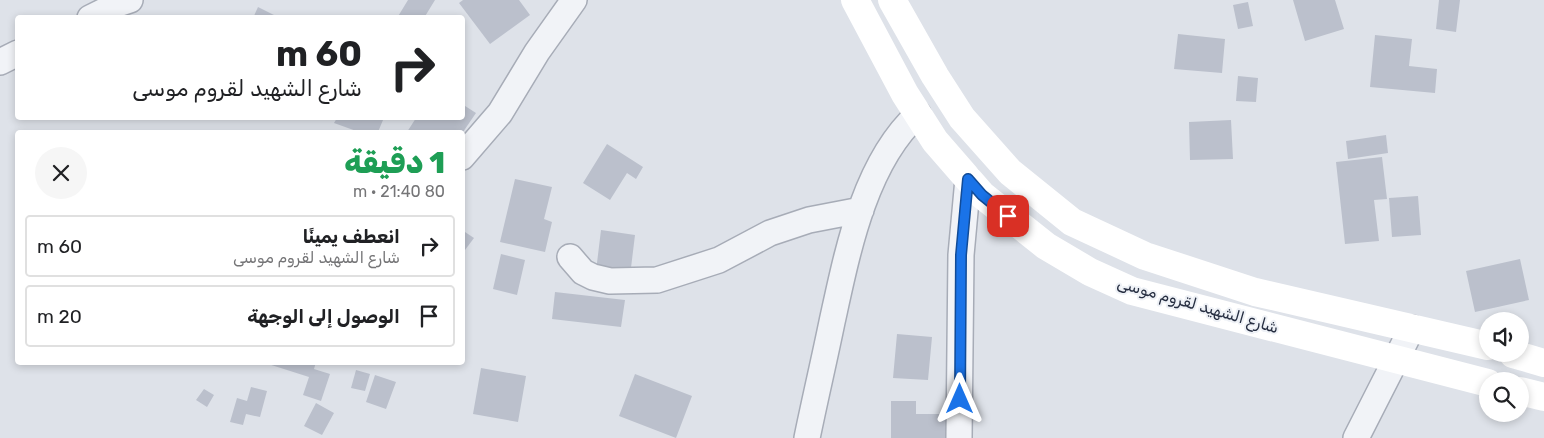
<!DOCTYPE html>
<html lang="ar">
<meta charset="utf-8">
<style>
:root{--surface:#fff;--page:#f6f6f6;--text:#202124;--muted:#757577;--line:#e0e0e0}
body{margin:0;font-family:Rubik,Vazirmatn,sans-serif;background:var(--page);color:var(--text);direction:rtl;height:100vh;display:flex;flex-direction:column;font-size:19px;white-space:nowrap}
*{box-sizing:border-box;margin:0}
p{font-size:16px;color:var(--muted)}
.icon{flex:none;width:28px;height:28px;fill:none;stroke:currentColor;stroke-width:2;stroke-linecap:round;stroke-linejoin:round}
.map{position:relative;flex:1;overflow:hidden;direction:ltr}
.panel{position:absolute;left:15px;top:130px;width:450px;height:235px;display:flex;flex-direction:column;background:var(--surface);border-radius:5px;box-shadow:0 2px 8px #0003;direction:rtl}
.panel>*{flex:none}
.guide{position:absolute;left:15px;top:15px;width:450px;height:105px;border-radius:5px;box-shadow:0 2px 8px #0003;direction:rtl;background:#fff;color:var(--text);overflow:hidden}
.tools{position:absolute;left:1479px;top:312px;display:grid;gap:10px}
.tools a{display:grid;place-items:center;width:50px;height:50px;border-radius:50%;background:var(--surface);box-shadow:0 2px 8px #0003;font-size:25px}
.pin{position:absolute;display:grid;place-items:center;width:42px;height:42px;color:#fff;margin:-21px;border-radius:10px;box-shadow:0 2px 8px #0006}
.me{position:absolute;width:55px;margin:-28px;rotate:0deg;stroke-linejoin:round;filter:drop-shadow(0 0 4px #0008)}
.turn{display:flex;align-items:center;gap:18px;height:105px;padding:0 20px;font-size:22px}
.turn .icon{width:65px;height:65px;stroke-width:2.5}
.turn b{display:block;font-size:35px;line-height:42px}
.round{display:grid;place-items:center;flex:none;width:52px;height:52px;border-radius:26px;background:var(--page)}
.summary{display:flex;align-items:center;justify-content:space-between;height:85px;padding:0 20px}
h1{font-size:30px;font-weight:800;line-height:38px;color:#1e9e55}
ul{padding:0;list-style:none}
li{display:flex;align-items:center;gap:15px;height:62px;margin:0 10px 8px;padding:0 10px;border:2px solid var(--line);border-radius:5px}
li div{flex:1}
li b{display:block;font-size:19px}
li em{font-style:normal}
.map>svg:first-child{display:block}
.building{fill:#bbc0cc}
.lines{fill:none;stroke-linecap:round;stroke-linejoin:round}
.street-casing{stroke:#a7acb7;stroke-width:28}
.street{stroke:#f1f3f7;stroke-width:25}
.secondary{stroke:#fff;stroke-width:28}
.route-casing{stroke:#114b97;stroke-width:12}
.route{stroke:#1a73e8;stroke-width:9}
.labels{text-anchor:middle;dominant-baseline:central;stroke-width:4;stroke-linejoin:round;paint-order:stroke}
.street-label{font-size:16px;fill:#262e41;stroke:#eef1f6}
</style>
<div class="map">
<svg width="1544" height="438" viewBox="0 0 1544 438">
<rect width="100%" height="100%" fill="#dee2e9"/>
<!-- building -->
<path class="building" d="M408,0H435L424,18H397Z
M463,0H519L530,15L490,44L459,3Z
M1293,0H1335L1344,29L1305,41Z
M1439,0H1460L1456,32L1436,29Z
M1248,2L1253,26L1238,29L1233,5Z
M258,7L280,18H253Z
M1178,34L1225,39L1222,73L1174,69Z
M1375,35L1412,39L1409,66L1437,69L1435,93L1370,87Z
M1238,76L1258,78L1256,102L1236,101Z
M462,104L476,113L463,132H407L416,118H462Z
M337,118H376L383,120L378,132H359L334,123Z
M1231,120L1233,159L1190,160L1189,122Z
M1386,135L1388,153L1348,159L1346,141Z
M607,144L643,167L636,179L627,173L610,200L583,183Z
M1382,157L1387,199L1374,200L1379,241L1345,244L1336,162Z
M515,179L552,187L544,219L552,222L545,252L500,242Z
M1418,196L1421,235L1392,237L1389,198Z
M462,230L474,238L462,254Z
M601,230L635,235L630,276L596,271Z
M501,254L525,260L517,295L493,289Z
M1520,259L1529,300L1475,312L1466,271Z
M555,292L625,300L621,327L552,319Z
M897,334L932,337L928,380L893,378Z
M316,362L314,369L330,374L321,401L303,395L309,377L265,363Z
M481,368L526,376L518,422L473,414Z
M356,370L370,374L365,391L351,388Z
M635,374L692,396L676,438L619,416Z
M375,375L396,382L386,409L366,402Z
M251,387L267,391L260,417L246,414L243,425L230,422L237,398L247,401Z
M204,389L214,395L207,407L196,400Z
M891,401H916V414H948V438H891Z
M316,403L334,413L322,435L304,426Z"/>
<g class="lines">
<!-- street casing -->
<g class="street-casing">
<path id="street" d="M90,18L118,4L130,0
M0,62L18,53
M462,157L500,113L537,52L574,0
M570,257L583,272L593,277L610,281L657,280L719,260L770,233L809,220L861,210
M807,438C815,399 824,361 832,322C847,254 864,163 918,114
M959,438L961,255L968,179
M1356,438L1412,328"/>
</g>
<!-- street -->
<use href="#street" class="street"/>
<!-- secondary -->
<path class="secondary" d="M855,0L905,94L935,141L982,195L1046,246L1090,272L1132,291L1488,383
M892,0L935,76L962,118L1010,172L1072,222L1145,256L1255,292L1488,346
M1513,354L1544,363
M1520,391L1544,397"/>
</g>
<g class="lines">
<!-- route casing -->
<g class="route-casing">
<path id="route" d="M960,399L961,255L968,179L982,195L1008,216"/>
</g>
<!-- route -->
<use href="#route" class="route"/>
</g>
<g class="labels">
<!-- street labels -->
<g class="street-label">
<text transform="translate(1198 305) rotate(16)">شارع الشهيد لقروم موسى</text>
</g>
</g>
</svg>
<div class="tools">
<a><svg class="icon" aria-label="sound" viewBox="0 0 24 24"><path d="M4 9h4l5-4v14l-5-4H4zM17 9q2 3 0 6"/></svg></a>
<a><svg class="icon" aria-label="search" viewBox="0 0 24 24"><circle cx="10" cy="10" r="6"/><path d="M15 15l6 6"/></svg></a>
</div>
<div class="pin" style="left:1008px;top:216px;background:#d93025"><svg class="icon" aria-label="arrive" viewBox="0 0 24 24"><path d="M6 21V4h12l-3 4 3 4H6"/></svg></div>
<svg class="me" style="left:960px;top:399px" viewBox="-20 -20 40 40"><path d="M0-17L14 15 0 8-14 15z" fill="#1a73e8" stroke="#fff" stroke-width="4"/></svg>
<div class="guide">
<div class="turn"><svg class="icon" aria-label="right" viewBox="0 0 24 24"><path d="M7 20v-9h11M14 6l5 5-5 5"/></svg><div><b>60 m</b>شارع الشهيد لقروم موسى</div></div>
</div>
<section class="panel">
<div class="summary"><div><h1>1 دقيقة</h1><p>80 m · 21:40</p></div><a class="round"><svg class="icon" aria-label="close" viewBox="0 0 24 24"><path d="M6 6l12 12M18 6L6 18"/></svg></a></div>
<ul>
<li><svg class="icon" aria-label="right" viewBox="0 0 24 24"><path d="M7 20v-9h11M14 6l5 5-5 5"/></svg><div><b>انعطف يمينًا</b><p>شارع الشهيد لقروم موسى</p></div><em>60 m</em></li>
<li><svg class="icon" aria-label="arrive" viewBox="0 0 24 24"><path d="M6 21V4h12l-3 4 3 4H6"/></svg><div><b>الوصول إلى الوجهة</b></div><em>20 m</em></li>
</ul>
</section>
</div>
